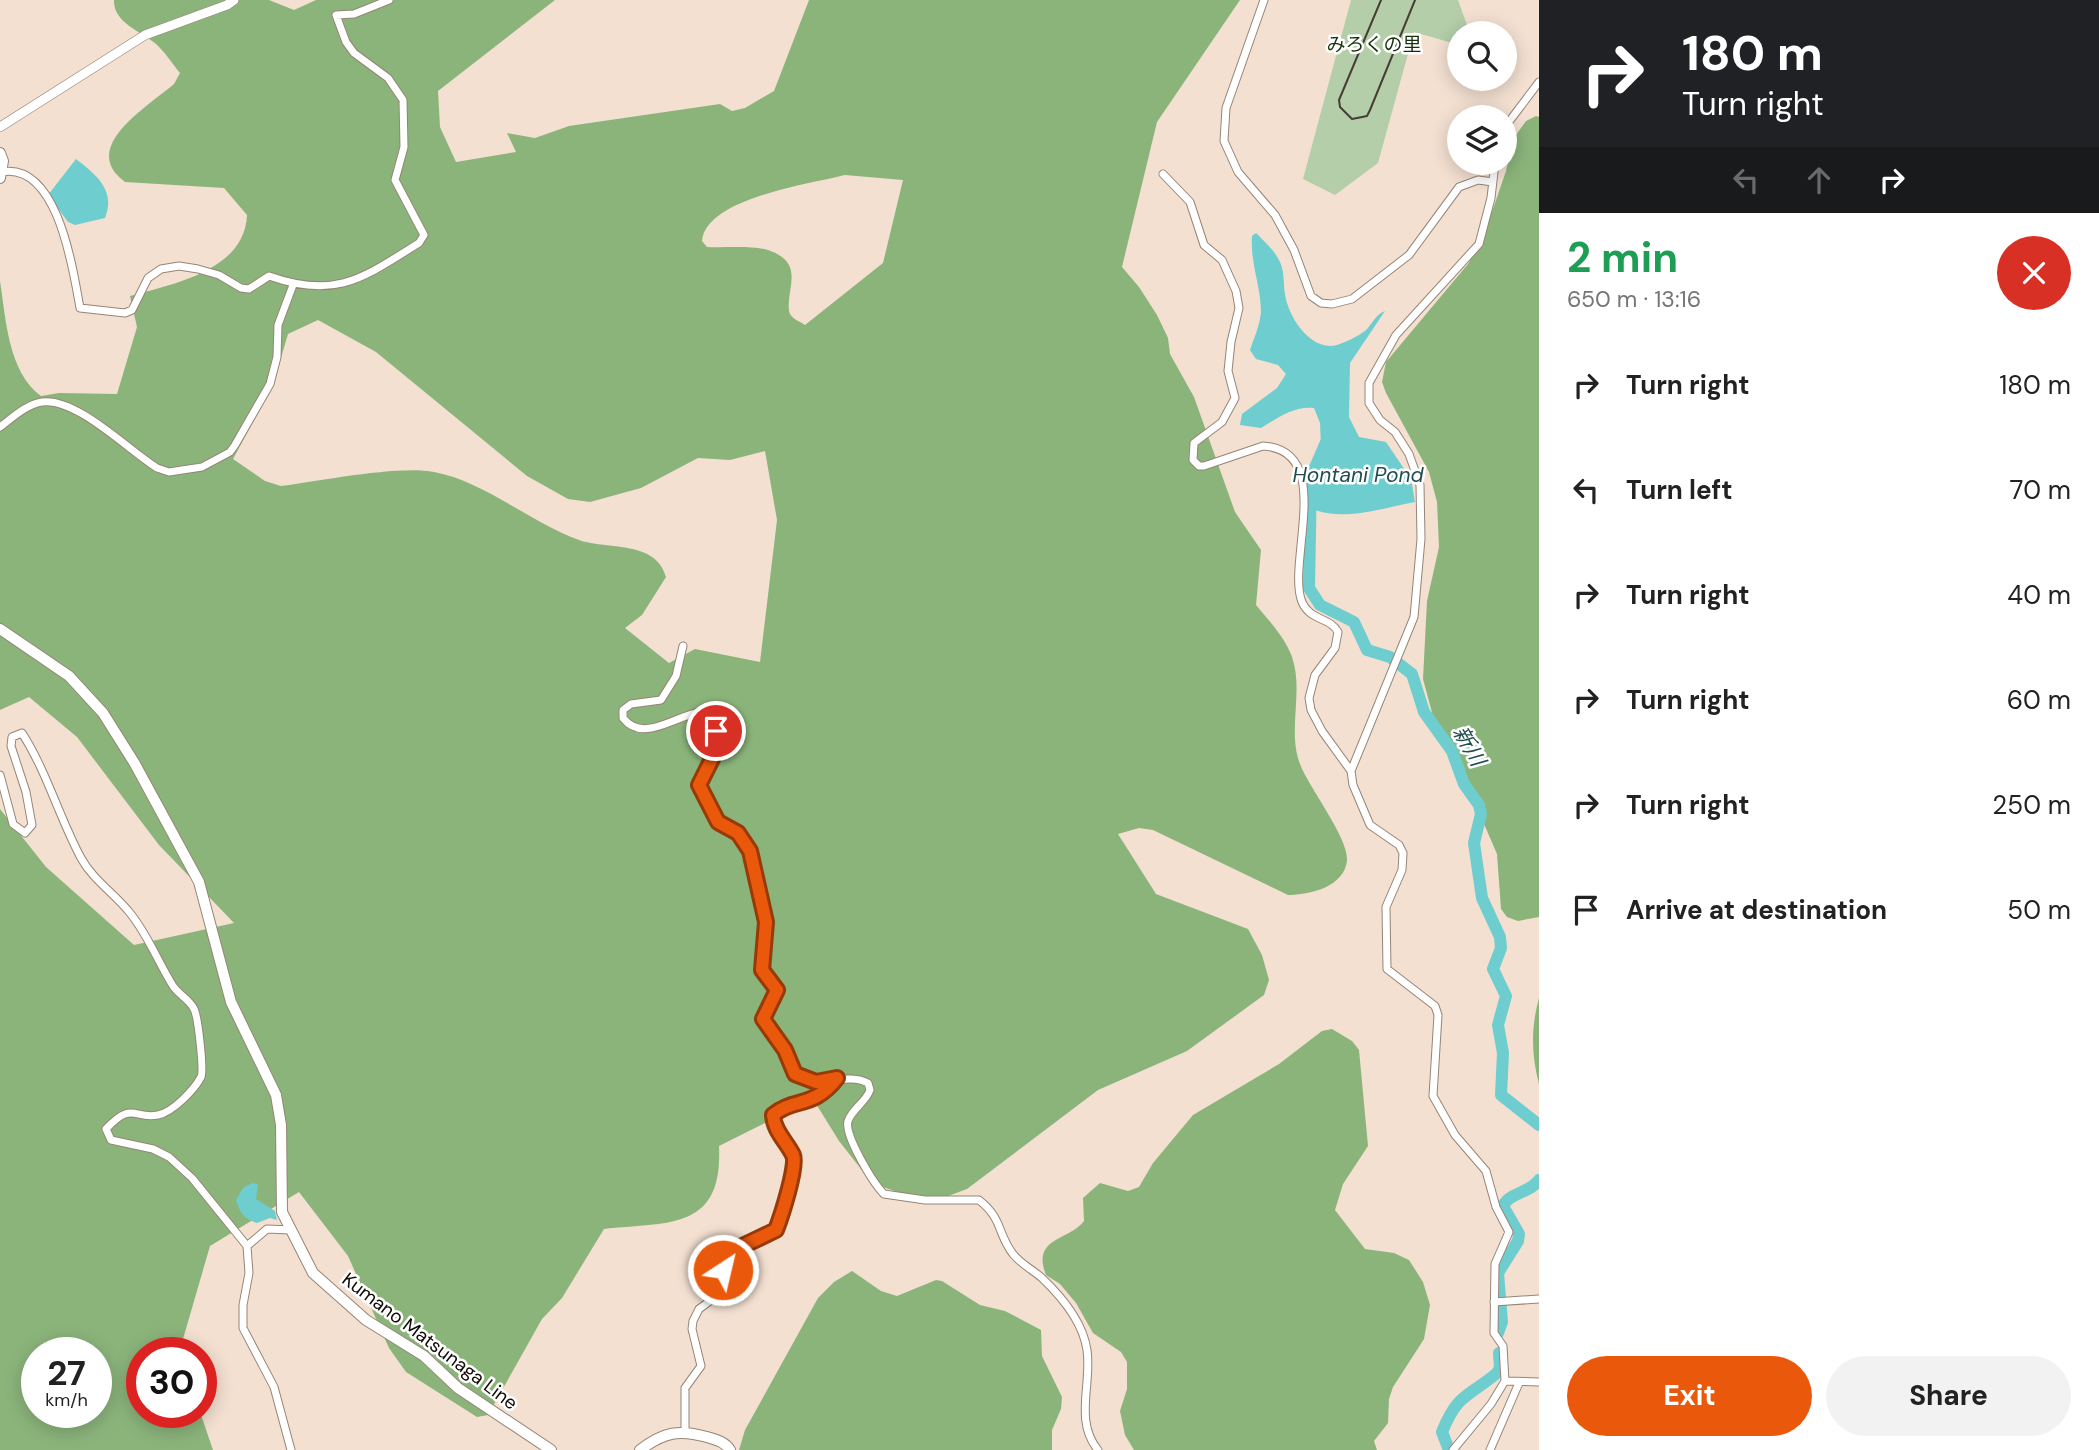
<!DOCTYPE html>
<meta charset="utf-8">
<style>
:root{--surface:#fff;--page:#f2f2f2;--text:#222;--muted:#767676;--accent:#ea580c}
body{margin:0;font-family:"DM Sans","Noto Sans JP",sans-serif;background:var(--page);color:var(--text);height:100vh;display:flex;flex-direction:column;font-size:26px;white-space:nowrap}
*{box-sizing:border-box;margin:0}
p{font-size:23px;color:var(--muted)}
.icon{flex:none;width:38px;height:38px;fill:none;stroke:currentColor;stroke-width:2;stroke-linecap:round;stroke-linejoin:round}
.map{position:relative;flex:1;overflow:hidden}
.panel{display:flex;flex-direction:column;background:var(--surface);width:560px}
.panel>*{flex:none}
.hud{background:#202124;color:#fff;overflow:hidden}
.buttons{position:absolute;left:1447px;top:21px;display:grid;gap:14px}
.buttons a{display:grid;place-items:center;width:70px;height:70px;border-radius:50%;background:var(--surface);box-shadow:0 4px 18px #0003;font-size:35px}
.speed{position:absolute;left:21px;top:1337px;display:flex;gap:14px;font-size:35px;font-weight:700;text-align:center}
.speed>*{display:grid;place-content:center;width:91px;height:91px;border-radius:50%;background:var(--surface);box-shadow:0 4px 18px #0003;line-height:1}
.speed small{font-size:18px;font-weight:400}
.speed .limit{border:10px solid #d22;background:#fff;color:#111}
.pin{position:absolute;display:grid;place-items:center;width:60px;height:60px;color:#fff;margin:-30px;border:4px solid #fff;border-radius:50%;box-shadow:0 2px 7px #0007}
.me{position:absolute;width:77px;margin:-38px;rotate:35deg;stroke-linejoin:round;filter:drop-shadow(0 0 5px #0008)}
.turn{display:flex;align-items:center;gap:24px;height:147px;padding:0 28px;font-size:32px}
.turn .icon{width:91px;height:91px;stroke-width:2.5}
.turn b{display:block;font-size:49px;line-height:60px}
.lanes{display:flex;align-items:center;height:66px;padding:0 28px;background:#0003;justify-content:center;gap:35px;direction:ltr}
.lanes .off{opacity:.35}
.round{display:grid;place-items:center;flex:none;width:74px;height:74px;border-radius:37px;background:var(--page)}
.head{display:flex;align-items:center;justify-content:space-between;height:119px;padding:0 28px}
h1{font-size:42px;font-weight:700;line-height:52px;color:#1e9e55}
.button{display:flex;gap:14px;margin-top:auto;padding:14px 28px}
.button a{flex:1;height:80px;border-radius:42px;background:var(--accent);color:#fff;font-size:28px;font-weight:700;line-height:80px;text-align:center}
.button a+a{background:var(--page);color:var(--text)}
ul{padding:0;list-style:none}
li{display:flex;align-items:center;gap:21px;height:105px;padding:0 28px}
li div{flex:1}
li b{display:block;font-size:26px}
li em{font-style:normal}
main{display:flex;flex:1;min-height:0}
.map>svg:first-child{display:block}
.green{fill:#b3cea9}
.forest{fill:#8bb47b;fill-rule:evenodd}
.water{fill:#6dcdcf}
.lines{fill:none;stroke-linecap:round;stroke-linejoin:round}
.river{stroke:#6dcdcf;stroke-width:12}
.minor-casing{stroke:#968576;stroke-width:9}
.tertiary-casing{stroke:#968576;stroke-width:10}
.secondary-casing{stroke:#968576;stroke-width:12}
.minor{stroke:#fff;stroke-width:7}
.tertiary{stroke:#fff;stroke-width:9}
.secondary{stroke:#fff;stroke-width:10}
.rail{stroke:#473d36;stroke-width:2}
.route-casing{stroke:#983908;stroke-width:18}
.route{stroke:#ea580c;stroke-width:12}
.labels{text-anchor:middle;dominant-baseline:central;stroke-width:5;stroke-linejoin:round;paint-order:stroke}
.park-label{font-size:19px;fill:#17320a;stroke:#fff}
.street-label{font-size:19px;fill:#110b06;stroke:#fff}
.water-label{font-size:21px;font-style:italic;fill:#214d4e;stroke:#fff}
</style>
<main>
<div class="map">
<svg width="1539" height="1450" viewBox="0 0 1539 1450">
<rect width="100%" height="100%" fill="#f3e0d1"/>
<!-- green -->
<path class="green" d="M1351,0H1458L1467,25L1479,33H1460L1459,45L1414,32L1378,163L1335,195L1303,179Z"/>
<!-- forest -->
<path class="forest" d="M114,0H269L294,10L316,0H555L438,91L440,127L456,162L516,152L507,133L535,138L569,126L720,104L732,111L745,108L774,91L809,0H1240L1157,122L1122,267L1139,287L1157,315L1168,338L1170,354L1194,397L1235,512L1261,550L1256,605C1269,621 1285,637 1292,657C1304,691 1287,730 1300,764C1309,788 1348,837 1347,860C1345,887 1309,895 1288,895L1153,830L1139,828L1118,834L1156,894L1248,929L1262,955L1269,980L1264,995L1187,1051L1098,1090L967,1189L940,1199L897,1192L872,1183L839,1141L813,1099L719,1146C723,1231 669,1222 604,1229L562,1298L542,1319L488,1415L477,1417L406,1372L389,1348L348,1256L299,1192L210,1246L181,1346V1353H142V1412H200L213,1450H0V809L46,867L134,945L234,923L159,845L77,737L29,697L0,710V281C6,319 8,372 41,396L59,393L117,394L137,327L130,296C174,284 245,270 247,215L224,188L125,182C78,148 147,107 174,84L180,73C172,63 164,51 155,43C140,31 113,22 114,0ZM845,175L903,180L883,263L805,325C799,321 790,318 789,311C786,288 806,263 768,250C751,245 726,248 707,247L702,241C706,198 810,184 845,175ZM318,320L376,352L527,476L568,499L590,502L641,488L698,458L730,460L765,451L777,520L760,662L695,649L669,663L625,628L642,615L666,577C656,540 608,550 579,540C531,523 484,481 434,472C399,465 320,481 281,486L265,481L233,459L273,385L288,334ZM37,1353H96V1412H37Z
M1536,116L1539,117V917L1518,921L1507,917L1501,909L1497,854L1462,773L1440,742L1423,679L1427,601L1439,547L1437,502L1429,472L1386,393L1382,382L1386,362L1468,264L1484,235L1506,171L1513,139L1526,121Z
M1539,998V1084C1531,1054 1531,1027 1539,998Z
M1332,1029L1352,1041L1359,1050L1368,1146L1343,1184L1335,1210L1365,1249L1394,1253L1409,1260L1423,1282L1430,1305L1424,1339L1393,1387L1389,1399L1388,1423L1374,1441L1377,1450H1134L1125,1435L1120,1411L1127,1389V1362L1121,1352L1093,1333L1076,1303L1060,1284L1046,1275C1031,1237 1069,1241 1084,1221L1083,1198L1100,1183L1128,1191L1139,1187L1153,1163L1193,1115L1279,1064L1322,1031Z
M852,1271L881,1291L897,1296L936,1280L942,1281L980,1305L1005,1311L1041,1330L1042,1356L1062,1397L1061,1409L1052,1430V1450H739L745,1430L818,1298L834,1282Z"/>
<!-- water -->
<path class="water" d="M76,159C97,175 116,191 105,218L75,225L68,222L48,195Z
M1256,233C1265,242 1275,251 1280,262C1285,274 1283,283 1285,294C1288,317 1311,352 1337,345C1346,342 1359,336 1366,330C1373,323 1376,314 1385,311L1350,363L1349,417L1359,437L1386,442L1411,479L1415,502C1383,508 1346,521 1315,510L1312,489L1322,468L1320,423L1314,408C1293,406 1278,418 1261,428L1240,425L1242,414L1277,388L1286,374L1278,365L1256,359L1250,350C1254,338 1260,325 1261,312C1261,286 1250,263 1252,236Z
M252,1183L258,1184L256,1199L275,1211L277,1220L270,1218L257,1223C244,1219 240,1213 236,1200L243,1188Z"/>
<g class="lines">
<!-- river -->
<path class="river" d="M1327,440L1311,477L1309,588L1320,605L1354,622L1367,650L1390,657L1412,674L1424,712L1452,751L1464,784L1479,805L1481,814L1474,843L1482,898L1500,937L1501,948L1493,969L1506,996L1498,1025L1503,1053L1501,1095L1539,1125
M1498,1333L1502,1322L1498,1273L1518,1241L1519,1234L1503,1206C1510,1192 1530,1193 1539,1180
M1449,1450L1442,1432C1458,1393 1467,1398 1497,1373L1500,1368L1499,1353"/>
<!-- minor casing -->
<g class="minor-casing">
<path id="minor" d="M1264,0L1226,108L1224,141L1238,172L1275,215L1294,250L1311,296L1321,303L1332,304L1352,299L1409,255L1459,187L1478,180L1493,182
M1505,127L1539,82
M1,172C58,161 73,270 80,308L125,313L132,310L148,278L161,269L179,266L198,269L219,275L241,288L249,289L269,276C337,300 364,277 419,243L424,235L395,180L404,147L403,100L388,78L354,53L346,42L336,15L354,14L389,0
M1163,174L1190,202L1204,245L1222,260L1236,291L1239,308L1231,342L1228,371L1235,398L1222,422L1194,443L1193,460L1199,466H1204L1263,446C1336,450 1286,563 1302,602C1310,621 1330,617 1338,632L1335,648L1315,675L1309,698L1311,710L1322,731L1351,771L1353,785L1370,825L1399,845L1403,853L1402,870L1386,907L1387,969L1435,1006L1438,1015L1433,1096L1455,1135L1486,1171L1496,1207L1509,1232L1495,1264L1494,1333L1503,1346L1505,1381L1491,1404L1453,1450
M0,427C12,418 27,404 42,402C76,397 128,450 157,468L169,472L202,467L230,452L235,445L270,384L277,357L278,325L293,285
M683,646L676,676L661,700L631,704L623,710V718C643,744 676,715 701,712C737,735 706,760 699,784L718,822L738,833L750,851L766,922L762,970L777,990C775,1000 763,1008 763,1019C764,1030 779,1040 784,1050C789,1058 788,1067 795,1074C814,1091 846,1071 868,1083L870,1090C866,1102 852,1109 848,1121C844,1135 873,1183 884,1194L925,1200H979C1003,1219 997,1233 1013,1254C1021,1264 1033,1270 1042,1278C1062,1297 1083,1323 1087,1350C1092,1384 1074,1421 1098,1450
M1351,771L1414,617L1421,539L1420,485L1409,454L1395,432L1380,420L1369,403V383L1396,335L1479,244L1491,198L1495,163
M0,775L13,824L25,833L32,825L26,792L11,746L12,737L22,733C47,772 59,817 81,858C93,880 114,893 130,913C148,935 158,962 173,986C179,995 190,1000 194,1009C198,1016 204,1070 201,1077C194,1090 173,1112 158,1115C134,1120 133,1100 106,1129L111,1140L153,1149L169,1157L192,1178L247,1246L249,1273L243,1305V1328L274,1387L291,1450
M247,1246L267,1229L290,1230
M1494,1302L1539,1299
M1505,1381L1539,1382
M685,1431V1388L701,1366L692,1329L693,1321L699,1309L714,1298L731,1251L776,1230C781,1217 798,1165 793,1155C786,1141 774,1131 773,1115C795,1098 815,1107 837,1078
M1490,1450L1519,1383"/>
</g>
<!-- tertiary casing -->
<g class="tertiary-casing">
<path id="tertiary" d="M0,127L145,35L227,5L234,0"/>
</g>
<!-- secondary casing -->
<g class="secondary-casing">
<path id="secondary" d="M0,153L3,161L0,178
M0,629L69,676L103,713L135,764L199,882L231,1002L276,1095L281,1125L282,1212L313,1273L366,1320L424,1356L458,1388L551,1450
M640,1450C664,1432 679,1429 707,1437C717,1440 725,1442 730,1450"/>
</g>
<!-- minor -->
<use href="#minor" class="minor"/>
<!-- tertiary -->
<use href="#tertiary" class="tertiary"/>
<!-- secondary -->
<use href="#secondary" class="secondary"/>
<!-- rail -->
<path class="rail" d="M1381,0L1339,100L1340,107L1352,119L1367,116L1370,110L1415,0"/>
</g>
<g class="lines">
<!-- route casing -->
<g class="route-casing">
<path id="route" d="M716,731L717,749L699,785L718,822L738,833L750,851L766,922L762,970L777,990L763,1019L785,1050L795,1074L816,1082L837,1078C813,1109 795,1097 773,1115C774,1131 786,1141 793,1155C798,1165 781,1217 776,1230L732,1251L723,1270"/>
</g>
<!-- route -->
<use href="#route" class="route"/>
</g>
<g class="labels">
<!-- park labels -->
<g class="park-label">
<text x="1374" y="44">みろくの里</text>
</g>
<!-- street labels -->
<g class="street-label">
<text transform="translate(430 1341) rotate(37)">Kumano Matsunaga Line</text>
</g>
<!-- water labels -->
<g class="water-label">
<text x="1358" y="475">Hontani Pond</text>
<text transform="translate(1469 746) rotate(60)">新川</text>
</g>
</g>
</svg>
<div class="buttons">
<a><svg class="icon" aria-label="search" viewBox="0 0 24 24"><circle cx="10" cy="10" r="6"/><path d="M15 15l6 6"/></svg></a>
<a><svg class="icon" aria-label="layers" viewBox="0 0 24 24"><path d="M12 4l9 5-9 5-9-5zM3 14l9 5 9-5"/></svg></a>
</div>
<div class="speed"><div>27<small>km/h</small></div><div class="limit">30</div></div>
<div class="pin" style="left:716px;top:731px;background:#d93025"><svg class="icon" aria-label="arrive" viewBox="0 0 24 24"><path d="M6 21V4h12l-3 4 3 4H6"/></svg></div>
<svg class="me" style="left:723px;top:1270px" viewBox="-20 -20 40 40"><circle r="17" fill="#ea580c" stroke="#fff" stroke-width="3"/><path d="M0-11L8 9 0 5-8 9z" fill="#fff"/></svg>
</div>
<section class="panel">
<div class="hud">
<div class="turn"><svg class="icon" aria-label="right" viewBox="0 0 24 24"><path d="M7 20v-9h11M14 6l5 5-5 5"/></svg><div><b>180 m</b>Turn right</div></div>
<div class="lanes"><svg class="icon off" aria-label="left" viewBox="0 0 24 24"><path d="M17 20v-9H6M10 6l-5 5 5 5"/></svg><svg class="icon off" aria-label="ahead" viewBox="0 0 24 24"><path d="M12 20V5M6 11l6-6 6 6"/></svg><svg class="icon" aria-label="right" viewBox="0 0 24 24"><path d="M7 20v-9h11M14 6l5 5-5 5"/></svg></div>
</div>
<div class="head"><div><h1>2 min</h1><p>650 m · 13:16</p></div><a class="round" style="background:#d93025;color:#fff"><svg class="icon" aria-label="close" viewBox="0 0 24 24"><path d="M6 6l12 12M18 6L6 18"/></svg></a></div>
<ul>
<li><svg class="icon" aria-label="right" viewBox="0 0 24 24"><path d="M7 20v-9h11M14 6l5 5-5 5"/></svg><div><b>Turn right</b></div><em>180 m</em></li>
<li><svg class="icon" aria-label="left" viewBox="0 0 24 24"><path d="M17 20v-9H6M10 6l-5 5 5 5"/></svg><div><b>Turn left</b></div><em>70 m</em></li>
<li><svg class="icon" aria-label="right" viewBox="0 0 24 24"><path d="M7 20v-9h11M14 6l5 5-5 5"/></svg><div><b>Turn right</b></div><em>40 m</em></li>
<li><svg class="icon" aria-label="right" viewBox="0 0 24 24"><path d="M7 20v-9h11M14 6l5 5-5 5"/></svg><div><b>Turn right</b></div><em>60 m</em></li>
<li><svg class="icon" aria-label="right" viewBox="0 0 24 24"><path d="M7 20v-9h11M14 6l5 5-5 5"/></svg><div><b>Turn right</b></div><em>250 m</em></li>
<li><svg class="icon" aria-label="arrive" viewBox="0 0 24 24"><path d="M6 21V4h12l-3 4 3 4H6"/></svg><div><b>Arrive at destination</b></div><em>50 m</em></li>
</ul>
<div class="button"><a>Exit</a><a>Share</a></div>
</section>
</main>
